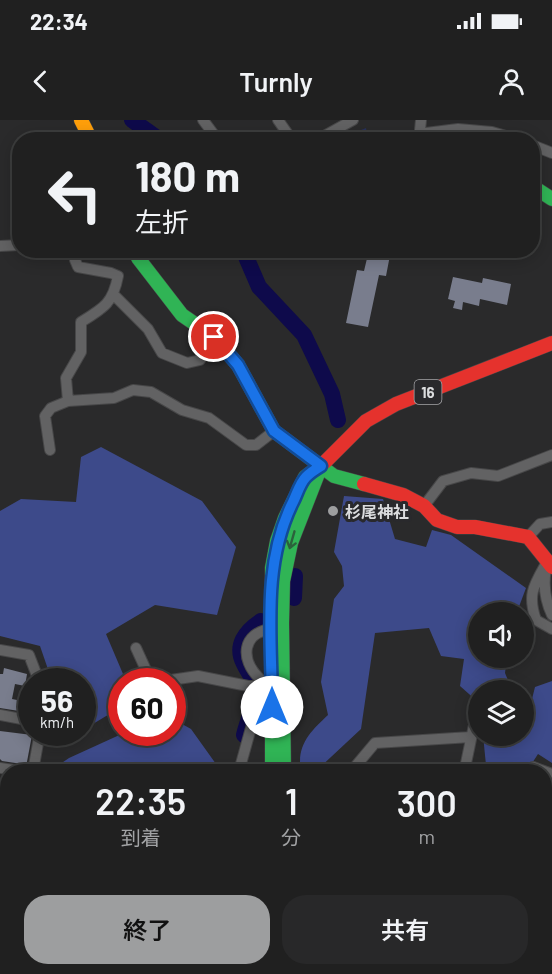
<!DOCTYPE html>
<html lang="ja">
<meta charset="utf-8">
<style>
:root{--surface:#202020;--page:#282829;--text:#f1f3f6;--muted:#a2a3a5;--line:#3d3e3e;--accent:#9d9e9f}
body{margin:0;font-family:Barlow,"Noto Sans JP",sans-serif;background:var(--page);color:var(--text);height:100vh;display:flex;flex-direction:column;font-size:22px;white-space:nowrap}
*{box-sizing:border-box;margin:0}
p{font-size:20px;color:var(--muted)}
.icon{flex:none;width:33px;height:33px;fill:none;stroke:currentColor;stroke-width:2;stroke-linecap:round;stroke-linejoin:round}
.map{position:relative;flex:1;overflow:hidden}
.drawer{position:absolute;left:0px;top:644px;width:552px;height:212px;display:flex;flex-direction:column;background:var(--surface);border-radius:24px 24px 0 0;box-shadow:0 3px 15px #0003,0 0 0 2px var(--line)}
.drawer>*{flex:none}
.guide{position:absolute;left:12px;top:12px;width:528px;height:126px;border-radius:24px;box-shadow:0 3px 15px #0003,0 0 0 2px var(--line);background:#202020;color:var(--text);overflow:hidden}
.controls{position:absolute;left:468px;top:482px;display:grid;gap:12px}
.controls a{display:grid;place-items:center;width:66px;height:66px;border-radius:50%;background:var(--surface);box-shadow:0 3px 15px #0003,0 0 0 2px var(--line);font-size:30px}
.speed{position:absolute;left:18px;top:548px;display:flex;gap:12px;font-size:30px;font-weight:700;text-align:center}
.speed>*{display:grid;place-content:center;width:78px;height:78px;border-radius:50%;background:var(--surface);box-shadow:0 3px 15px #0003,0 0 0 2px var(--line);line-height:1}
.speed small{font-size:15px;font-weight:400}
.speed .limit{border:9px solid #d22;background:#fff;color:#111}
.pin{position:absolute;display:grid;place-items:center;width:51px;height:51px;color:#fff;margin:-26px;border:3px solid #fff;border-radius:50%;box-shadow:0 2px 6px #0007}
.me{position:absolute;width:66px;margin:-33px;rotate:0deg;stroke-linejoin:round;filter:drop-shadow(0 0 4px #0008)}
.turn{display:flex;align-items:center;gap:21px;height:126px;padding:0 24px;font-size:27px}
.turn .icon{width:78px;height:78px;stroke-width:2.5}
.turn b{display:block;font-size:42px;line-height:51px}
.eta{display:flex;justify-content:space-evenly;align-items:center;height:102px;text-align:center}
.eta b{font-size:36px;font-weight:600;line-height:42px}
.button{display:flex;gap:12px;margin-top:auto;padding:12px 24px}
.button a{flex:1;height:69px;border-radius:24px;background:var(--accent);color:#111;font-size:24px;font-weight:600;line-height:69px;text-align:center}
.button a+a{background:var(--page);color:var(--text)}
.status{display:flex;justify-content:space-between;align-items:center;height:42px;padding:0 30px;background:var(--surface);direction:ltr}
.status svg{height:16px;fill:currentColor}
header{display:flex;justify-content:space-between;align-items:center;height:78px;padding:0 24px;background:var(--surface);font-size:27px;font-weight:600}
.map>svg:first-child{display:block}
.green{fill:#28315a}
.forest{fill:#3d4a8a}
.water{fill:#0e0a4b}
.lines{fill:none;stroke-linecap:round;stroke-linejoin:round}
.river{stroke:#0e0a4b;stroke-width:16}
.building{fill:#797d8d}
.street-casing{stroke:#474748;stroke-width:12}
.fast-casing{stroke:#474748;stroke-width:15}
.slow-casing{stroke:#474748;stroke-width:15}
.jam-casing{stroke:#474748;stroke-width:15}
.street{stroke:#626263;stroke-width:10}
.fast{stroke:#30b455;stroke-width:14}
.slow{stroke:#ff9f0a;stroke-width:14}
.jam{stroke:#e5322d;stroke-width:14}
.oneway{stroke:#2c613c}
.route-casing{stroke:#114b97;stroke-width:15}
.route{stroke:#1a73e8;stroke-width:10}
.poi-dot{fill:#9d9e9f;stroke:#29292c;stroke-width:2}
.labels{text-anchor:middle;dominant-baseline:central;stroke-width:6;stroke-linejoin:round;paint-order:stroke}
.shield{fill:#29292c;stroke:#a6a6a9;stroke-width:1.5}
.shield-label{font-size:15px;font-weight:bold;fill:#dbdcde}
.poi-label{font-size:16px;font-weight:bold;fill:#dbdcde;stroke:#29292c;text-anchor:start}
</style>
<div class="status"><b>22:34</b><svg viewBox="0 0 49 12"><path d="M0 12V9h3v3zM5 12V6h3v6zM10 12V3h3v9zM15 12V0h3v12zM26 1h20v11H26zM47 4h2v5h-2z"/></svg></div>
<header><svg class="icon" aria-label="back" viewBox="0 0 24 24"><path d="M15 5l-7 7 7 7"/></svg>Turnly<svg class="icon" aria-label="person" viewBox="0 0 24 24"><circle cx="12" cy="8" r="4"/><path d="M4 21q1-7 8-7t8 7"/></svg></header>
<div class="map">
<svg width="552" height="854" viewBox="0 0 552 854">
<rect width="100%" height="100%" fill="#2a2a2b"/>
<!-- green -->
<path class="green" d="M366,8L368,19H339Z"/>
<!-- forest -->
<path class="forest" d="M101,327L202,381L236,427L217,495L155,485L106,514L126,561H122L121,587L83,610L82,561H52L40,526L0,516V391L21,379L76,382L81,337Z
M344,376L383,379L395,419L426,427L432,410L451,415L526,468L517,492H478V537H507L505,553L512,570H478V582L460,566L464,539L441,536L429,508L375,513L361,609L316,651H301C296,625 311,611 328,595L321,562L334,479L344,466L342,446L334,432Z
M552,561V643L538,634L527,651H511L486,645L483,615H524V583H531L535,567Z
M173,599L191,609L221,651H50L69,638L126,612H172Z
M50,612H79L63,621L48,623Z
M71,848H94L95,854H70Z
M135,848H172L171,854H134Z
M348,848H405V854H349Z"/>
<!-- water -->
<path class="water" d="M181,848H213L211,854H180Z"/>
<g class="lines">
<!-- river -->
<path class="river" d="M132,0L160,20
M243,130L259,167L304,215L332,274L338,300
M294,478L295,456
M244,615C247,601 256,583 255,569C255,559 248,553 244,544C234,525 246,511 261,501"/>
</g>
<!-- building -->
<path class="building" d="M369,130H391L386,156L379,155L368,207L346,203L357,150L364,151Z
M453,157L482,163L483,158L511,164L507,185L480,179L479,186L463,182L462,190L453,188L455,181L448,179Z
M4,548L27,554L25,566L15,564L12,579L32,583V593L0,588V554H3Z
M0,611L32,615L26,647L22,644L2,641L0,639Z
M1,772L8,773V822L0,820Z
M552,818V828L544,829V819Z"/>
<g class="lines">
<!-- street casing -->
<g class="street-casing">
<path id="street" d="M203,0L218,20
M278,0L292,20
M418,14L458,9L492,12L520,20
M317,20L353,0
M419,20L421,0
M532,25L552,33
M0,126L20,125
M114,175L148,209L162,233L187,243L200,240L203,236L197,206
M68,281L114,278L133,270L151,272L182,290L209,298L246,325H256L274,311
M50,330L45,296L51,288L68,281L66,258L81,232V202C104,188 113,183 118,156L111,153L78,147L75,140L76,130
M424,386L443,361L471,353L498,356L552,335
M528,417L540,404L552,402
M547,442C534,465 527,474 536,500L552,509
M546,449C543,465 545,480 552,495
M271,509C242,513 240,539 259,558C262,561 268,563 271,566
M136,528L151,561
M0,530L29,535L39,561
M164,561L198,556L248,566H272
M0,595L32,601
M533,647L552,654
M0,648L20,651
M33,651L40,612
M239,651L261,572L271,566
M359,651L354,648L375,623L471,617
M463,651L465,648L474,605
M544,725L552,728
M0,729L8,733
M544,752L552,751
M544,804H552
M8,854L9,848
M61,854L63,848
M222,854L223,848
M417,854V848
M477,854L480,848"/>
</g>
<!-- fast casing -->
<g class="fast-casing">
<path id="fast" d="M532,66L552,79
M138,130V138L182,195L214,217L238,245L274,311L334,356L364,364
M272,651V448L277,421L285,398L305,357L325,342
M284,651L282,503L283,461L291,423L321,346
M544,688L552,691
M114,848V854
M514,854L519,848"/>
</g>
<!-- slow casing -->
<g class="slow-casing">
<path id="slow" d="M81,0L91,20
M544,838L552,837"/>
</g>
<!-- jam casing -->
<g class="jam-casing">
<path id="jam" d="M325,342L366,301L396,284L552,223
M364,364L403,375L424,386L437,400L457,407H475L528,417L552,447
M0,687L8,690
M243,854L246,848
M256,854L258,848"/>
</g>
<!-- street -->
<use href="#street" class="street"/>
<!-- fast -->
<use href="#fast" class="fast"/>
<!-- slow -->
<use href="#slow" class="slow"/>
<!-- jam -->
<use href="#jam" class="jam"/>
</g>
<!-- one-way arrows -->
<defs><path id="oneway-shaft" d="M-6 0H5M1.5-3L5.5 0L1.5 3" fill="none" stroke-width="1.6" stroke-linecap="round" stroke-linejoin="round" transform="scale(1.5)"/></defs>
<use class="oneway" href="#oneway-shaft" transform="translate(292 420) rotate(106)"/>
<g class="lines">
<!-- route casing -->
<g class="route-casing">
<path id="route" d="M214,217L238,245L274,311L321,346C316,349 310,353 306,357C300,363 297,374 293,382C261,446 272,518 272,587"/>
</g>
<!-- route -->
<use href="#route" class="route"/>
</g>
<!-- markers -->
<circle class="poi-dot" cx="333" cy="391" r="6"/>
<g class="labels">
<!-- shield labels -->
<rect class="shield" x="414.5" y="260" width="27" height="24" rx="4.5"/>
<g class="shield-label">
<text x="428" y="272">16</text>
</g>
<!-- poi labels -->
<g class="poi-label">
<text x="345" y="391">杉尾神社</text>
</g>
</g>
</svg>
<div class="controls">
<a><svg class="icon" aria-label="sound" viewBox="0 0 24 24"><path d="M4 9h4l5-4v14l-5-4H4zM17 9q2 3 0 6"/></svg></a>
<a><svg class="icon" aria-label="layers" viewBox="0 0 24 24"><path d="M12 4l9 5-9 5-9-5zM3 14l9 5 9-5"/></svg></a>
</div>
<div class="speed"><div>56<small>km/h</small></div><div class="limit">60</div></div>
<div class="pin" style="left:214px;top:217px;background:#d93025"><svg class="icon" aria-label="arrive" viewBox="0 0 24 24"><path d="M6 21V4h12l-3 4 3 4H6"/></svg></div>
<svg class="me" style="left:272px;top:587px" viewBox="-20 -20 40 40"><circle r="19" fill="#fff"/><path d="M0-13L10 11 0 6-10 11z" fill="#1a73e8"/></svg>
<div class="guide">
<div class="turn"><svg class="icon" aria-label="left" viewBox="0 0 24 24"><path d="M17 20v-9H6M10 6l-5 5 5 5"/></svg><div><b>180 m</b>左折</div></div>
</div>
<section class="drawer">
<div class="eta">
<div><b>22:35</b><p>到着</p></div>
<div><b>1</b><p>分</p></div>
<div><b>300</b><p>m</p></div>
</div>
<div class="button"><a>終了</a><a>共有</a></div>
</section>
</div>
